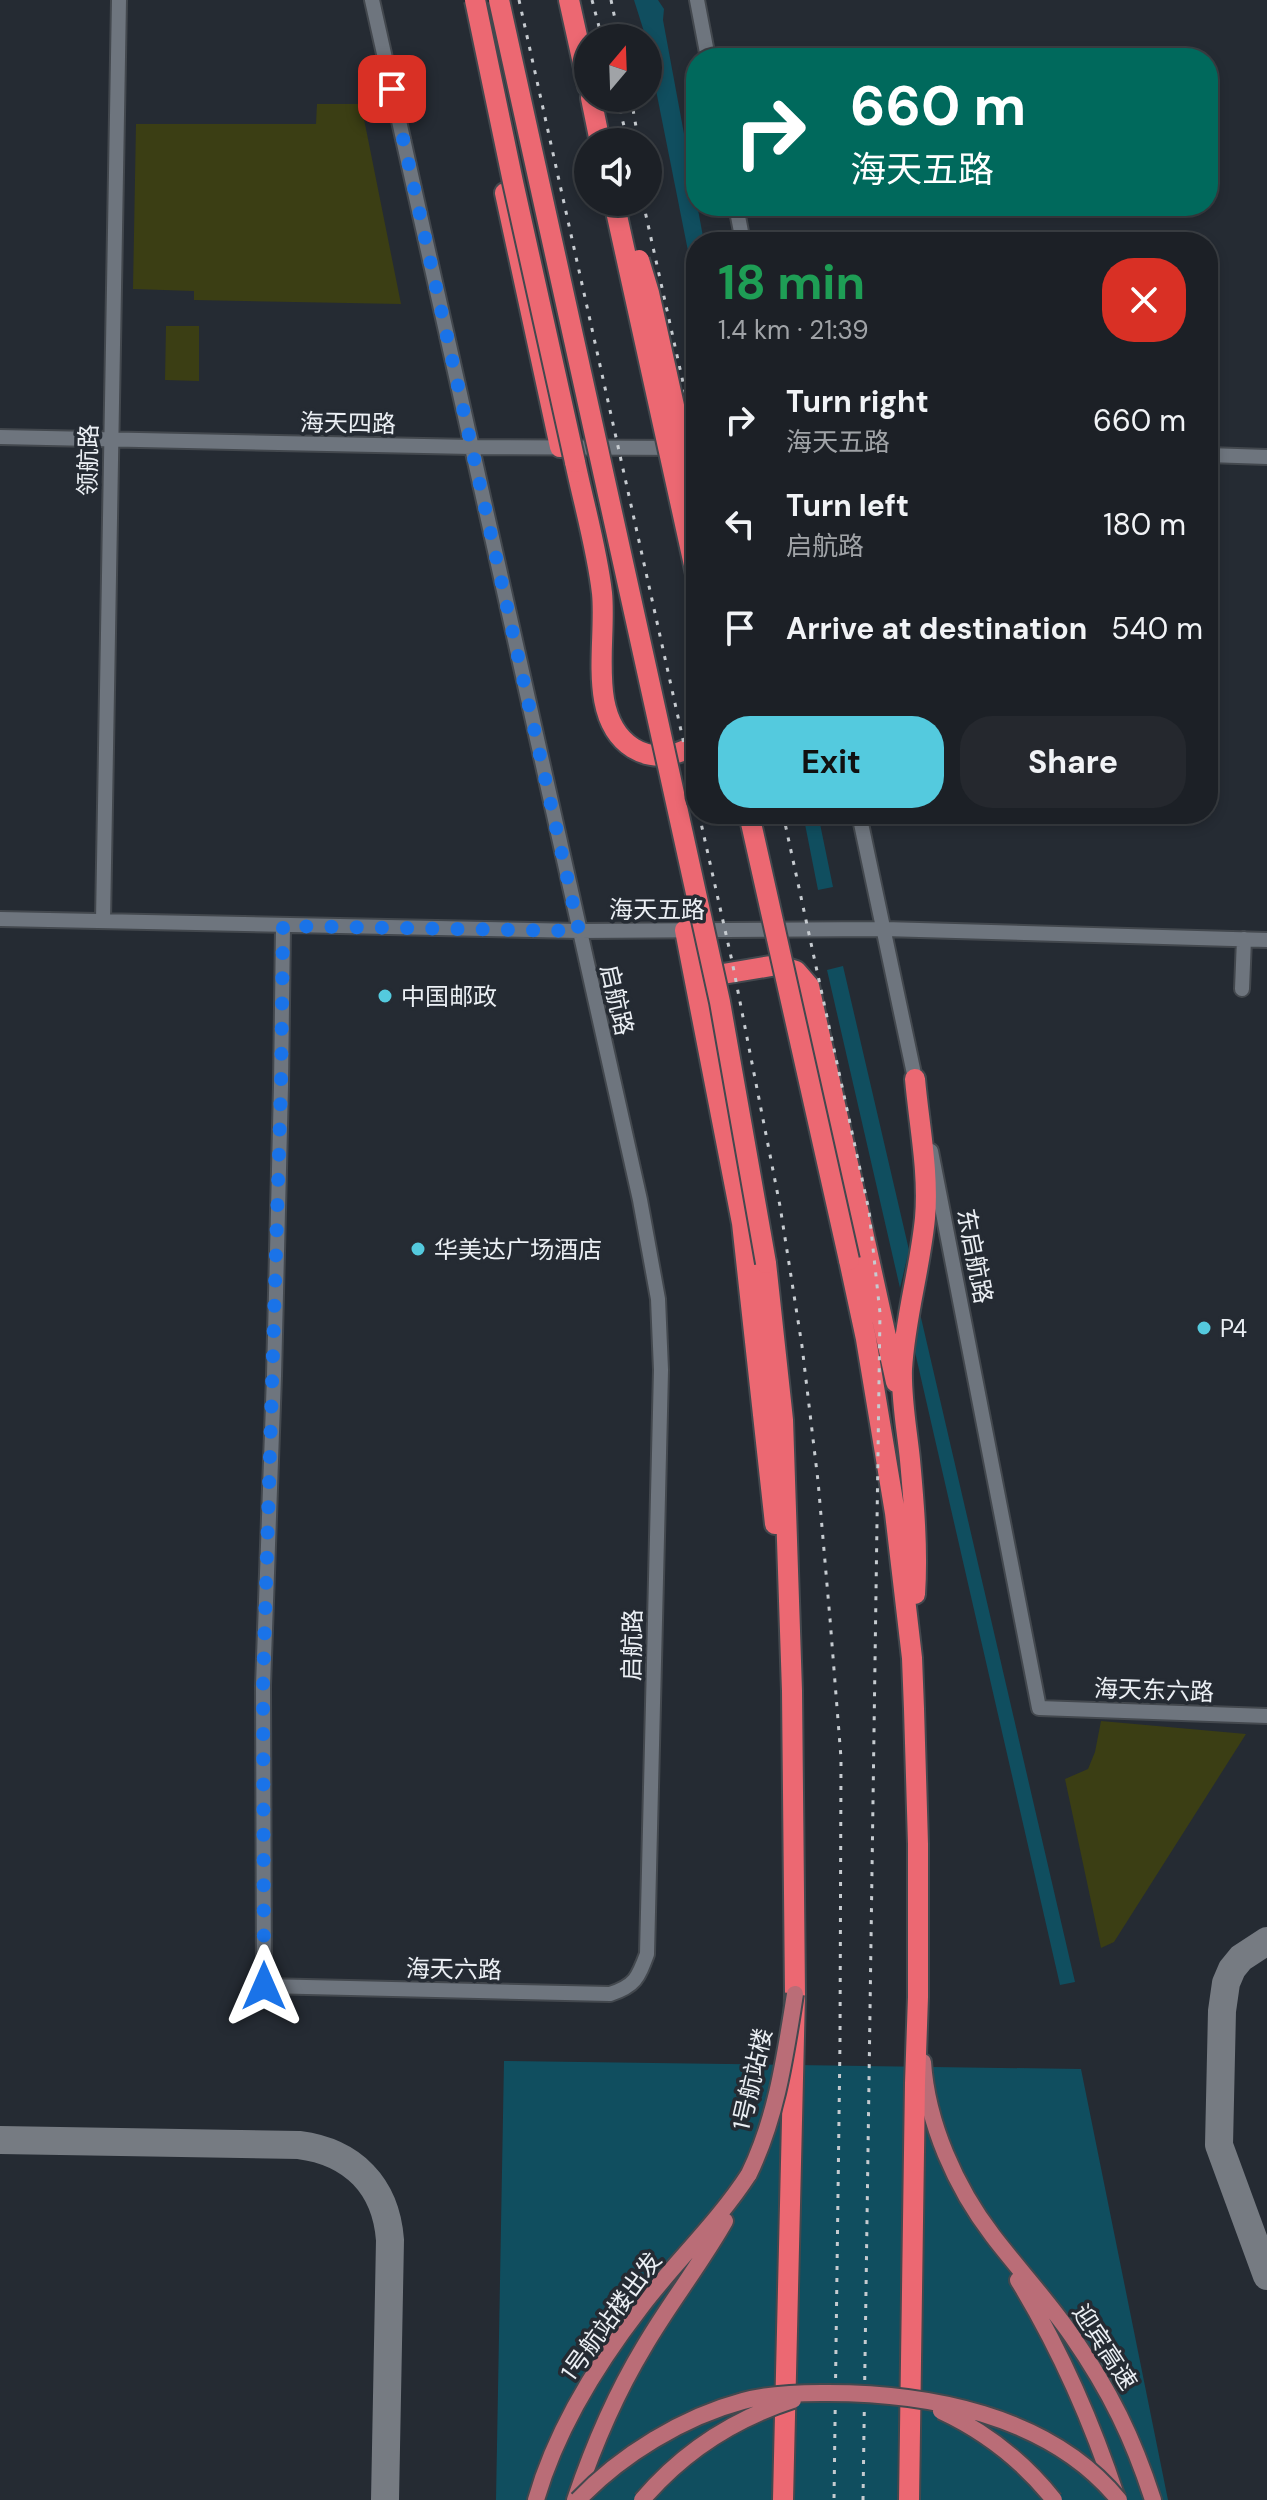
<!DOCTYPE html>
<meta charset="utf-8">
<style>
:root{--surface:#1c2026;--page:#25282e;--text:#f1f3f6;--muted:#a0a3a7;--line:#3a3e43;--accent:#54cade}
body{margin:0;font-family:"DM Sans","Noto Sans SC",sans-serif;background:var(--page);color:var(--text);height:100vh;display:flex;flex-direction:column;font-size:30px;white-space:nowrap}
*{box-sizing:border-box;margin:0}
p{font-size:26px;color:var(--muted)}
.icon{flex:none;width:44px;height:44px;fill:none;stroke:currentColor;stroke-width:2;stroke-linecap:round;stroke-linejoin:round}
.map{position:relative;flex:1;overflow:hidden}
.panel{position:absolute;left:686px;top:232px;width:532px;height:592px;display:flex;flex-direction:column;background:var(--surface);border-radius:32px;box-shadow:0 4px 12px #0003,0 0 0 2px var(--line)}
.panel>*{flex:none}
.banner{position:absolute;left:686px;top:48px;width:532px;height:168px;border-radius:32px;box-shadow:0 4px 12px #0003,0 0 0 2px var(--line);background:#00695c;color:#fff;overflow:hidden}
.needle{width:52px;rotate:19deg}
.controls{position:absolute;left:574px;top:24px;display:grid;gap:16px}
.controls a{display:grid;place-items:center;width:88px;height:88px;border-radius:50%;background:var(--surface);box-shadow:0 4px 12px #0003,0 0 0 2px var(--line);font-size:40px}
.pin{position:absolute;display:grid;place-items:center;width:68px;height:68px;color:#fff;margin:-34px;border-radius:16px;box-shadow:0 4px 12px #0006}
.me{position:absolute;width:88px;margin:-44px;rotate:0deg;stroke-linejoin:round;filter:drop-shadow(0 0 6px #0008)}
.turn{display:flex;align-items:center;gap:28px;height:168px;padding:0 32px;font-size:36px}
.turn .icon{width:104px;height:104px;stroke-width:2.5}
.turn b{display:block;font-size:56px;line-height:68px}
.round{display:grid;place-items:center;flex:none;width:84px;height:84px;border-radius:32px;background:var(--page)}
.summary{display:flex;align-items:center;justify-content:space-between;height:136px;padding:0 32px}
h1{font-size:48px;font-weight:700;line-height:60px;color:#1e9e55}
.action{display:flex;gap:16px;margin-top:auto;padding:16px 32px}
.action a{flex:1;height:92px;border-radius:32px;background:var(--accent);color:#111;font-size:32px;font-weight:700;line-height:92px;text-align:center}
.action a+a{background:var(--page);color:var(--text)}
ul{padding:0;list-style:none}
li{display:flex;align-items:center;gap:24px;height:104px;padding:0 32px}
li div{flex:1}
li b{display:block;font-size:30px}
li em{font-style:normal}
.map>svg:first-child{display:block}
.green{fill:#3b3e14}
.water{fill:#104e5f}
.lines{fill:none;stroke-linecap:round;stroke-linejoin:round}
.taxiway{stroke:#767b82;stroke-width:28}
.minor-casing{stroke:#43484e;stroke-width:18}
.major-casing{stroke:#43484e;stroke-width:20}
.highway-casing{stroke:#43484e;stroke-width:24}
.minor{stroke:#6e757e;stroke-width:14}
.major{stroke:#ba6d77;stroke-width:16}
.highway{stroke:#ec6872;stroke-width:20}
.rail{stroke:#c6cbd0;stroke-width:3;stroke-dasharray:4 8;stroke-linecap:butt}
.major-bridge-casing{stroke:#43484e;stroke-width:20;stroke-linecap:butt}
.highway-bridge-casing{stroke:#43484e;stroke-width:24;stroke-linecap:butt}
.major-bridge{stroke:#ba6d77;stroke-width:16}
.highway-bridge{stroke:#ec6872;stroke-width:20}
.route{stroke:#1a73e8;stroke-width:14;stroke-dasharray:0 25.2}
.poi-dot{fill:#54cade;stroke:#252b33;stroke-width:3}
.labels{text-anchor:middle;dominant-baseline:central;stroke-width:7;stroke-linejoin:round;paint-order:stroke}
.street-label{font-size:24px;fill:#ebeff4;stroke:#252b33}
.poi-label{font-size:24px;fill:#ebeff4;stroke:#252b33;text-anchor:start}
</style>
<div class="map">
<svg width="1267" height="2500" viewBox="0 0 1267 2500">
<rect width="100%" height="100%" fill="#252b33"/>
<!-- green -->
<path class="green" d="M317,104H361L401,304L194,300V291L133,289L136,124H316Z
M166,326H199V381L165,380Z
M1101,1721L1246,1734L1114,1942L1101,1948L1065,1779L1088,1769L1095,1752Z"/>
<!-- water -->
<path class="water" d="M634,0H658L664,9L663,20L704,242H696V291L648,50V38H646Z
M803,814H818L833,887L818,890Z
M843,966L909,1250L900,1288L827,970Z
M919,1309L1075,1982L1060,1985L912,1339Z
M504,2061L1081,2069L1168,2500H496Z"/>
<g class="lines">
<!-- taxiway -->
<path class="taxiway" d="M1267,1941L1241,1958L1232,1969L1226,1983L1222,2011L1219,2145L1267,2276
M0,2140L299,2145C353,2152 386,2186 390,2240L385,2500"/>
<!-- minor casing -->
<g class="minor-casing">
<path id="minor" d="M697,0L708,58
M736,206L743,242
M0,437L472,447L696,448
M1208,455L1267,457
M859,814L917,1088
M0,919L579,931L884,929L1267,940
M103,921L119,0
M283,926L281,1086L274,1376L263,1686L264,1986L610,1994C635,1986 638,1978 647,1954L661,1370L658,1299L640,1200L372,0
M1242,989L1244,939
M931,1151L1039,1708L1267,1716"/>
</g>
<!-- major casing -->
<g class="major-casing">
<path id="major" d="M923,2062C927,2123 956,2188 993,2236C1019,2270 1048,2301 1072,2336C1110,2391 1133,2438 1153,2500
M1018,2280C1060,2349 1092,2422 1117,2498
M536,2500C556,2430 597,2364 641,2307C676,2261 718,2222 749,2174
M575,2500C593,2447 615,2395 644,2347C669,2304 700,2265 725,2221"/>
</g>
<!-- highway casing -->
<g class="highway-casing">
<path id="highway" d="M569,0L588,86
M591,98L600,142
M505,193L560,447
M575,462C584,505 597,549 602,593C607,641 586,718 633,748C654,761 675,756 696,745
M685,930L742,1223L775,1524
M704,987L717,975L777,965L796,971L809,986L896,1382
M915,1079C919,1125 929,1172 925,1218C920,1269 905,1318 902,1369C901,1400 907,1430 910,1460C914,1504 918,1550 915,1594
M849,1260L866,1339L895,1513L912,1658L914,1709L918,1844V1997L915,2083L909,2500
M766,1263L783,1420L792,1691L795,1994L783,2500"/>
</g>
<!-- minor -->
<use href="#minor" class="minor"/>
<!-- major -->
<use href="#major" class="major"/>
<!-- highway -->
<use href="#highway" class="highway"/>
<!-- rail -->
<path class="rail" d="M519,0L696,798
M592,0L602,38
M611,0L619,38
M617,98L628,142
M631,98L638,138
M643,202L696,441
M699,814L732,961L780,1206L802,1346L818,1481L830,1619L841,1758L840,2042L834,2500
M783,814L869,1211L880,1313L863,2500"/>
<!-- major-bridge casing -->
<g class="major-bridge-casing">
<path id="major-bridge" d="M749,2174C777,2116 785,2056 795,1994
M941,2411C986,2432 1023,2461 1054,2500
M578,2500C621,2455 683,2417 743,2401C768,2394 795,2393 821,2393C925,2392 1049,2414 1119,2500
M642,2500C682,2453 734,2419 793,2400"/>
</g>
<!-- highway-bridge casing -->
<g class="highway-bridge-casing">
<path id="highway-bridge" d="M475,0L513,182L575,462
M499,0L720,1002L766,1263
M614,202L696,574
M639,260L649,293L696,505
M749,814L849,1260"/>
</g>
<!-- major-bridge -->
<use href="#major-bridge" class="major-bridge"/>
<!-- highway-bridge -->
<use href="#highway-bridge" class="highway-bridge"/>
</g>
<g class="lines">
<!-- route -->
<path class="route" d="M264,1986L263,1686L281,1086L283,926L579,931L392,89"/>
</g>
<!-- markers -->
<g class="poi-dot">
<circle cx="385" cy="996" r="8"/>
<circle cx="418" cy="1249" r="8"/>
<circle cx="1204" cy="1328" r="8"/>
</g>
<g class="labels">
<!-- street labels -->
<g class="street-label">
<text transform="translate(348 423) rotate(1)">海天四路</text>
<text transform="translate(88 460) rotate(-89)">领航路</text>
<text x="657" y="909">海天五路</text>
<text transform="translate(617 1000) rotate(77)">启航路</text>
<text transform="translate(975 1256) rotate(79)">东启航路</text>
<text transform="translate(632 1645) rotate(-89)">启航路</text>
<text transform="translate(1154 1690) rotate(2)">海天东六路</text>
<text transform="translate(454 1969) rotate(1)">海天六路</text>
<text transform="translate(752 2079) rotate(-77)">1号航站楼</text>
<text transform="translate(611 2316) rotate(-54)">1号航站楼出发</text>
<text transform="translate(1105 2347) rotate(57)">迎宾高速</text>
</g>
<!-- poi labels -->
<g class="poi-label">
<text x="401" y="996">中国邮政</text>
<text x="434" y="1249">华美达广场酒店</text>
<text x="1220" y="1328">P4</text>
</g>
</g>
</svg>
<div class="controls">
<a><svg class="needle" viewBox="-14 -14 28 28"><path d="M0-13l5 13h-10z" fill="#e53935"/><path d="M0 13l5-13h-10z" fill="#a0a3a7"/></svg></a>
<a><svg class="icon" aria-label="sound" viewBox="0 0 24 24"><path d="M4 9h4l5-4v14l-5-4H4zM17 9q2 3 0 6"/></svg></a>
</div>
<div class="pin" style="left:392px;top:89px;background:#d93025"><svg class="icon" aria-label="arrive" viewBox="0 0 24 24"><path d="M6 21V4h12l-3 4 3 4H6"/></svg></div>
<svg class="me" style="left:264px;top:1986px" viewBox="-20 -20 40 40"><path d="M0-17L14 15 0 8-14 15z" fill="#1a73e8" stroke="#fff" stroke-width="4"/></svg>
<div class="banner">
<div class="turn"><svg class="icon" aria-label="right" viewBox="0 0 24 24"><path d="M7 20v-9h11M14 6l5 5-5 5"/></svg><div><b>660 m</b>海天五路</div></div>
</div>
<section class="panel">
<div class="summary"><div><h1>18 min</h1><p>1.4 km · 21:39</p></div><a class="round" style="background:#d93025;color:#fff"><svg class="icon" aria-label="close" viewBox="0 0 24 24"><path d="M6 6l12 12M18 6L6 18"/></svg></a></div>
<ul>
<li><svg class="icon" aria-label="right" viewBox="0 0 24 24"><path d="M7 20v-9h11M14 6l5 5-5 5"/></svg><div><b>Turn right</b><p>海天五路</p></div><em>660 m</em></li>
<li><svg class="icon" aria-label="left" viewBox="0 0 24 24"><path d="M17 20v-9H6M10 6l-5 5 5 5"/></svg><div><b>Turn left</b><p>启航路</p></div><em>180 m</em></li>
<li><svg class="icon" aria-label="arrive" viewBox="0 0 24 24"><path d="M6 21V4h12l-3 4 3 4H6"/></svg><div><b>Arrive at destination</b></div><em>540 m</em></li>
</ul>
<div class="action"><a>Exit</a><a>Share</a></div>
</section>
</div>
